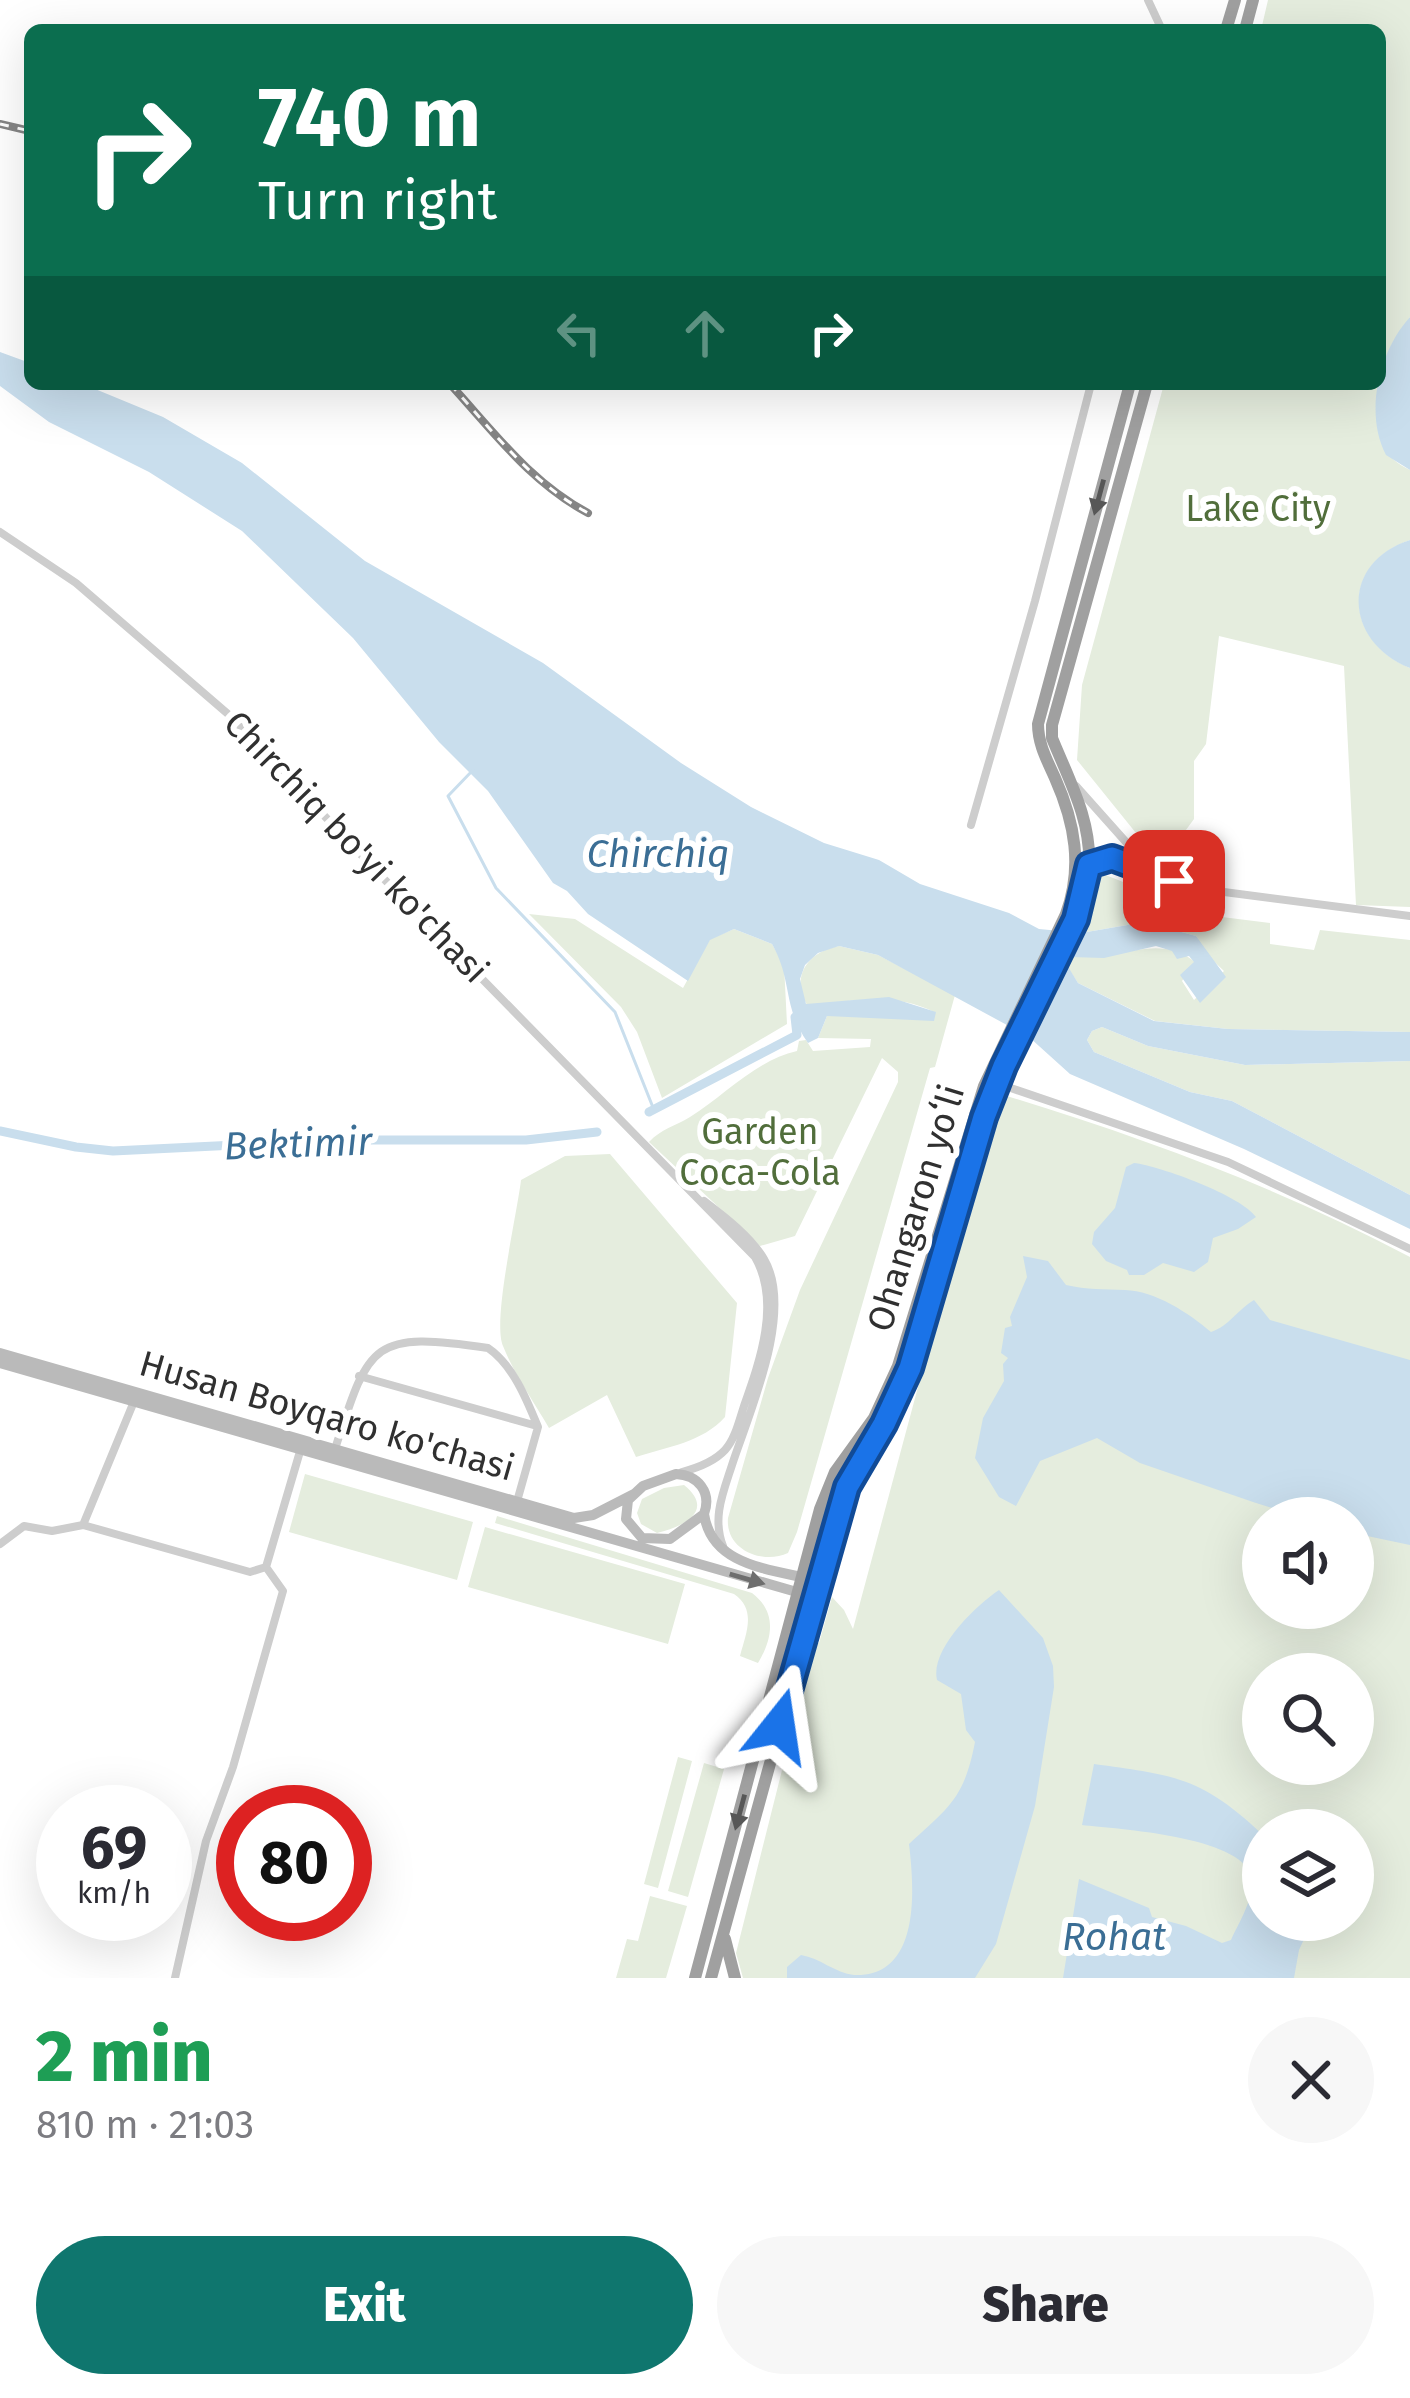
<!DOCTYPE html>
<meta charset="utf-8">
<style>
:root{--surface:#fff;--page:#f7f7f7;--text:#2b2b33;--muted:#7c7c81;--accent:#0f766e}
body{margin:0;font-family:"Fira Sans",sans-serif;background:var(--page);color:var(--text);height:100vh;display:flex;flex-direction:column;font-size:45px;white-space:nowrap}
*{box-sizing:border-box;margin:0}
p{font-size:39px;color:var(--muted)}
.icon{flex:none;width:66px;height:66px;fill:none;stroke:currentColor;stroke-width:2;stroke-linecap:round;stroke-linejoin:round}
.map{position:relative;height:1978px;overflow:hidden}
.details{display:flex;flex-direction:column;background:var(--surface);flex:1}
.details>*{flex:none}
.top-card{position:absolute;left:24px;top:24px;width:1362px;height:366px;border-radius:18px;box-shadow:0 12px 48px #0002;background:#0b6e4f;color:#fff;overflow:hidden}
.controls{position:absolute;left:1242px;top:1497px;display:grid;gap:24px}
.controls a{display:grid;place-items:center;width:132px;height:132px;border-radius:50%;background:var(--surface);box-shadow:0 12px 48px #0002;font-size:60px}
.speed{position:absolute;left:36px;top:1785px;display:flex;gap:24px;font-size:60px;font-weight:700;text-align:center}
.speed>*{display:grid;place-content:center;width:156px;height:156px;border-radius:50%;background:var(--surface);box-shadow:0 12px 48px #0002;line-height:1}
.speed small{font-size:30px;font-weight:400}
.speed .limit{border:18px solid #d22;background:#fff;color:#111}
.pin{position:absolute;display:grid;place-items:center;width:102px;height:102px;color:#fff;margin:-51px;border-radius:24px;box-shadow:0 6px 18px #0006}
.me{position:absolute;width:132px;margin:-66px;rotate:15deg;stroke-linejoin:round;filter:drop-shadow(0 0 9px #0008)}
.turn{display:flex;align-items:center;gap:42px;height:252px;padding:0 36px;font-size:54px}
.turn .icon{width:156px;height:156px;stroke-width:2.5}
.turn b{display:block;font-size:84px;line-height:102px}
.lanes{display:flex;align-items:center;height:114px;padding:0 36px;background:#0003;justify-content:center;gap:60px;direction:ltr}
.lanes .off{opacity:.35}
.round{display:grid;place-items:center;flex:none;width:126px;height:126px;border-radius:63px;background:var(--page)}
.headline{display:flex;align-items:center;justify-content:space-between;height:204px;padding:0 36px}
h1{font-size:72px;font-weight:800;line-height:90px;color:#1e9e55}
.cta{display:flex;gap:24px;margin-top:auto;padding:24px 36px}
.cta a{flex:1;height:138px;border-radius:72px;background:var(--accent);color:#fff;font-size:48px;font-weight:800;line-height:138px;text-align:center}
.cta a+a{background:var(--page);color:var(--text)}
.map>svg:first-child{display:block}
.green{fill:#e5edde;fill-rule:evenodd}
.water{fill:#c9deed}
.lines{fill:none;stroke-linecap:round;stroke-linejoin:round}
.stream{stroke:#c9deed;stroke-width:3}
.canal{stroke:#c9deed;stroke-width:9}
.minor{stroke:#cdcdcd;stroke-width:8}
.secondary{stroke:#bababa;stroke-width:10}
.trunk{stroke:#a0a0a0;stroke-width:12}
.rail-casing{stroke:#858585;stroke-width:8}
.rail{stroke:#fff;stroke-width:3;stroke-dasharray:9;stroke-linecap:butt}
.oneway{fill:#575757}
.oneway2{fill:#6e6e6e}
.route-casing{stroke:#114b97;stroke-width:30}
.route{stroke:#1a73e8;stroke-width:21}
.labels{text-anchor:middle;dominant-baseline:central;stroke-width:12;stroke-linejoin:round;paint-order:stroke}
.park-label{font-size:36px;fill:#516e3b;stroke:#fff}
.street-label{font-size:36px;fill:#303030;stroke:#fff}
.water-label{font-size:39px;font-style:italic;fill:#3b6e95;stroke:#fff}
</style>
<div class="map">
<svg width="1410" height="1978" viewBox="0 0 1410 1978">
<rect width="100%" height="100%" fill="#fff"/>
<!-- green -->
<path class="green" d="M1268,0H1410V317L1391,346L1380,380V30H1261Z
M1164,384H1379C1376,419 1373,454 1410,470V540C1339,565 1345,641 1410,668V907L1356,905L1344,666L1219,636L1206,744L1194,761V819L1161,864L1077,760L1082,685Z
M1098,872L1206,915L1270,923V944L1314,950L1320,930L1410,940V1032L1228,1029L1155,1021L1078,983L1066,965L1071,956C1113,963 1159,931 1195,962L1182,981L1194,1000L1224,971L1205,953L1196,936L1145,922L1081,933Z
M529,914L575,919L683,988L710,939L734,929L772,944L784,965L787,1024L662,1098L637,1032L621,1007Z
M839,946L878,955L955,995L935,1067L930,1068L797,1532L788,1553C763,1565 725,1550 728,1518L768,1378L800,1290L898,1082V1072L882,1058L795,1236L760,1246L649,1142C661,1129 675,1126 690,1117C724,1096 756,1060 797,1051L799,1041L806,1040L813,1051L870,1047L871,1039L818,1038L827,1016L936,1013C893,991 853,1002 807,1005C790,976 809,951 839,946Z
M1102,1027L1148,1046L1245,1065L1410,1061V1195L1232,1101L1190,1092L1094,1052L1087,1040L1092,1031Z
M997,1093C1139,1136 1278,1187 1410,1257V1978H743L736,1953L814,1643H819L832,1597L844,1610L853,1629ZM1263,1518H1353V1608H1263ZM1263,1674H1353V1764H1263ZM1263,1830H1353V1920H1263Z
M610,1154L737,1303L725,1417C703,1442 667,1447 636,1457L607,1395L549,1428C534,1402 514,1374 503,1346C492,1321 517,1215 521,1180L565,1156Z
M305,1474L473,1522L457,1580L289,1532Z
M684,1485C716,1511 683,1527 657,1533L641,1524L637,1513L642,1499L664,1488Z
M497,1516L752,1593C777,1612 773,1638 758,1663L740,1656C746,1633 757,1610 734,1594L495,1523Z
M485,1527L685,1584L668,1644L468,1587Z
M678,1757L692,1761L658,1888L644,1884Z
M704,1763L724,1769L688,1897L668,1891Z
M650,1896L687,1906L666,1978H616L627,1939L638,1941Z"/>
<!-- water -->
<path class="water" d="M1410,317V470L1386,455C1364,413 1379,351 1410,317Z
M0,352L30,363V384H83L163,417L242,463L365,561L543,663L681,763L751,807L824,843L879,860L920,884L1009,913L1039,929L1081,933L1145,922L1196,936L1226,977L1200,1003L1180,975L1194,962L1189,956L1177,959L1172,951L1156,946L1104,958L1070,957L1067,965L1078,983L1154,1021L1228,1029L1410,1032V1061L1245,1065L1148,1046L1102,1027L1092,1031L1087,1040L1094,1052L1190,1092L1232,1101L1410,1195V1229L1244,1149L1070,1074L1029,1037L878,955L839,946L818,953L805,965L800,979L806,1004L889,997L936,1012L934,1021L827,1016L818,1038L808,1043C782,1006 793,981 772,944L734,929L710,940L688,981L588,914L567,891L553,883L488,791L439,742L353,638L242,531L149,472L49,422L0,386Z
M1410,540V668C1344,642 1339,563 1410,540Z
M1134,1163C1160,1166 1242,1196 1256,1217L1238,1229L1213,1238L1208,1262L1194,1272L1163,1263L1144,1275H1129L1127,1270L1106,1261L1092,1244L1094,1232L1115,1208L1126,1167Z
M1023,1256L1048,1261L1066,1285C1087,1290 1104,1289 1125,1290C1155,1291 1189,1313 1211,1332C1229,1326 1237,1310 1254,1300L1270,1320L1410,1360V1545L1353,1533V1518H1304L1253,1502L1140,1463L1097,1438L1040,1461L1016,1506L999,1497L975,1458L983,1418L1004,1381L1003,1364L1008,1358L1001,1353L1005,1328L1012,1326L1010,1317L1027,1277Z
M999,1590L1043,1638L1053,1666L1054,1687L1035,1806L996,1944L975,1978H787V1967L801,1955C820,1958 835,1973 854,1975C922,1978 914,1886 909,1844C949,1807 964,1799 975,1742L966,1730L961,1694L937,1680C930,1650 975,1606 999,1590Z
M1094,1764C1174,1775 1202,1777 1263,1835V1920H1313L1299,1950L1294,1978H1063L1079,1879L1149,1908L1152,1917L1186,1926L1222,1943L1231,1940C1239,1922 1256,1896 1251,1876C1241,1836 1117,1829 1082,1825Z"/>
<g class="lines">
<!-- stream -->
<path class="stream" d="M473,770L448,796L496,888L615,1012L654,1110"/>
<!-- canal -->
<path class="canal" d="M649,1112L797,1035L795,1017
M0,1131L76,1147L113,1151L337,1140H526L597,1132"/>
<!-- minor -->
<path class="minor" d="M1148,0L1162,30
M0,532L76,583L228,714L385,880L755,1257C781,1302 760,1361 744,1406C739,1421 735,1439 725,1450C714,1462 697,1468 682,1472
M1076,786L1150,869
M971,825L1035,601L1091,384
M1091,864L1111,858L1201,889L1410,916
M1005,1086L1228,1162L1410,1249
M704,1201C725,1217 751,1237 764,1259C795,1311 749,1413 732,1465C723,1493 712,1518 723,1546
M359,1376L537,1426
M334,1452C369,1344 370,1330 488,1348C513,1365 527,1400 538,1427L516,1505
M83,1525L135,1399
M0,1544L24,1526L52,1531L83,1525L250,1572L266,1567
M175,1978L206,1841L233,1767L283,1591L266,1567L301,1448"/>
<!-- secondary -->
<path class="secondary" d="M0,1353L574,1518L593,1515L634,1494
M0,1363L814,1597
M676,1474C698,1475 712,1492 704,1514L670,1539L642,1538L626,1519L628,1500L643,1486Z
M704,1514C712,1568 774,1569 818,1581"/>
<!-- trunk -->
<path class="trunk" d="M1226,30L1235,0
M1245,30L1253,0
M725,1939L735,1978
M695,1978L820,1509L835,1472L874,1418L898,1366L984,1086L1066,914C1083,867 1075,823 1055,778C1047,760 1038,744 1038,724L1130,384
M711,1978L846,1487C875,1433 902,1391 923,1332C951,1251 964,1165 996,1086C1020,1025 1085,931 1089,868C1092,821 1069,780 1052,738V725L1147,384"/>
<!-- rail casing -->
<g class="rail-casing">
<path id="rail" d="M0,124L30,131
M450,384C494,432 530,482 588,513"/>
</g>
<!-- rail -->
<use href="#rail" class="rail"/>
</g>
<!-- one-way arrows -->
<defs><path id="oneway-solid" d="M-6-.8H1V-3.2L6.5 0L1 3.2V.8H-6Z" transform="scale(3)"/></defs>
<g class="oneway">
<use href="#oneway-solid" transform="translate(1099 497) rotate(105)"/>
<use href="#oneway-solid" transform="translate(740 1812) rotate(105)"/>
</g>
<use class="oneway2" href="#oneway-solid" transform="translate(747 1579) rotate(16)"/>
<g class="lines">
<!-- route casing -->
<g class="route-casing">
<path id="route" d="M779,1726L847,1487L884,1424L910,1368L984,1117L1004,1066L1076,919L1089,865L1112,858L1174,881"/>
</g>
<!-- route -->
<use href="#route" class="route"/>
</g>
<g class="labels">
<!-- park labels -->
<g class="park-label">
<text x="1258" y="509">Lake City</text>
<text x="760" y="1132">Garden<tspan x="760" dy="41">Coca-Cola</tspan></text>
</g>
<!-- street labels -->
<g class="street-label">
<text transform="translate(356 847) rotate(46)">Chirchiq bo'yi ko'chasi</text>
<text transform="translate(916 1208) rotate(-73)">Ohangaron yoʻli</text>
<text transform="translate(327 1416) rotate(16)">Husan Boyqaro ko'chasi</text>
</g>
<!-- water labels -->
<g class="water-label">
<text x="658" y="854">Chirchiq</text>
<text transform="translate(298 1144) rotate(-2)">Bektimir</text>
<text x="1114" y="1937">Rohat</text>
</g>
</g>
</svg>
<div class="controls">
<a><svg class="icon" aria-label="sound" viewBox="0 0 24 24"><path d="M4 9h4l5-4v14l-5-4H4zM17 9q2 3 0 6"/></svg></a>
<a><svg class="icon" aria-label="search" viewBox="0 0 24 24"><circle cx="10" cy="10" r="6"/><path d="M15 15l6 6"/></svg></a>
<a><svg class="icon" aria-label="layers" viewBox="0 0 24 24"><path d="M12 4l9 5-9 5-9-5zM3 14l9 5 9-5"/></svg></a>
</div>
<div class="speed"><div>69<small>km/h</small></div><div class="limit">80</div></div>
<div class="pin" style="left:1174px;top:881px;background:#d93025"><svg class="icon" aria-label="arrive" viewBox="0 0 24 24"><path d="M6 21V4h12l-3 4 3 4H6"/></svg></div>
<svg class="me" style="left:779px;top:1726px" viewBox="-20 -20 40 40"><path d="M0-17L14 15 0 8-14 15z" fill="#1a73e8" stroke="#fff" stroke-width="4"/></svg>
<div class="top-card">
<div class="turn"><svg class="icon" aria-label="right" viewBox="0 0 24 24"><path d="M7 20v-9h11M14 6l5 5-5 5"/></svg><div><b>740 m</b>Turn right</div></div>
<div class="lanes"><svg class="icon off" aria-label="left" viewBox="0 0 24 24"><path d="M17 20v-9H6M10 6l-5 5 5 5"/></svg><svg class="icon off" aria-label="ahead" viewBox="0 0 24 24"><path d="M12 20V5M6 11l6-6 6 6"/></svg><svg class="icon" aria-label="right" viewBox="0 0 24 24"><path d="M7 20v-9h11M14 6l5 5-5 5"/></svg></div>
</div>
</div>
<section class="details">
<div class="headline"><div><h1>2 min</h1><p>810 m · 21:03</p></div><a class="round"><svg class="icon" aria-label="close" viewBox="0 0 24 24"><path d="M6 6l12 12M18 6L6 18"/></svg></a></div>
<div class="cta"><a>Exit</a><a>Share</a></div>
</section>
